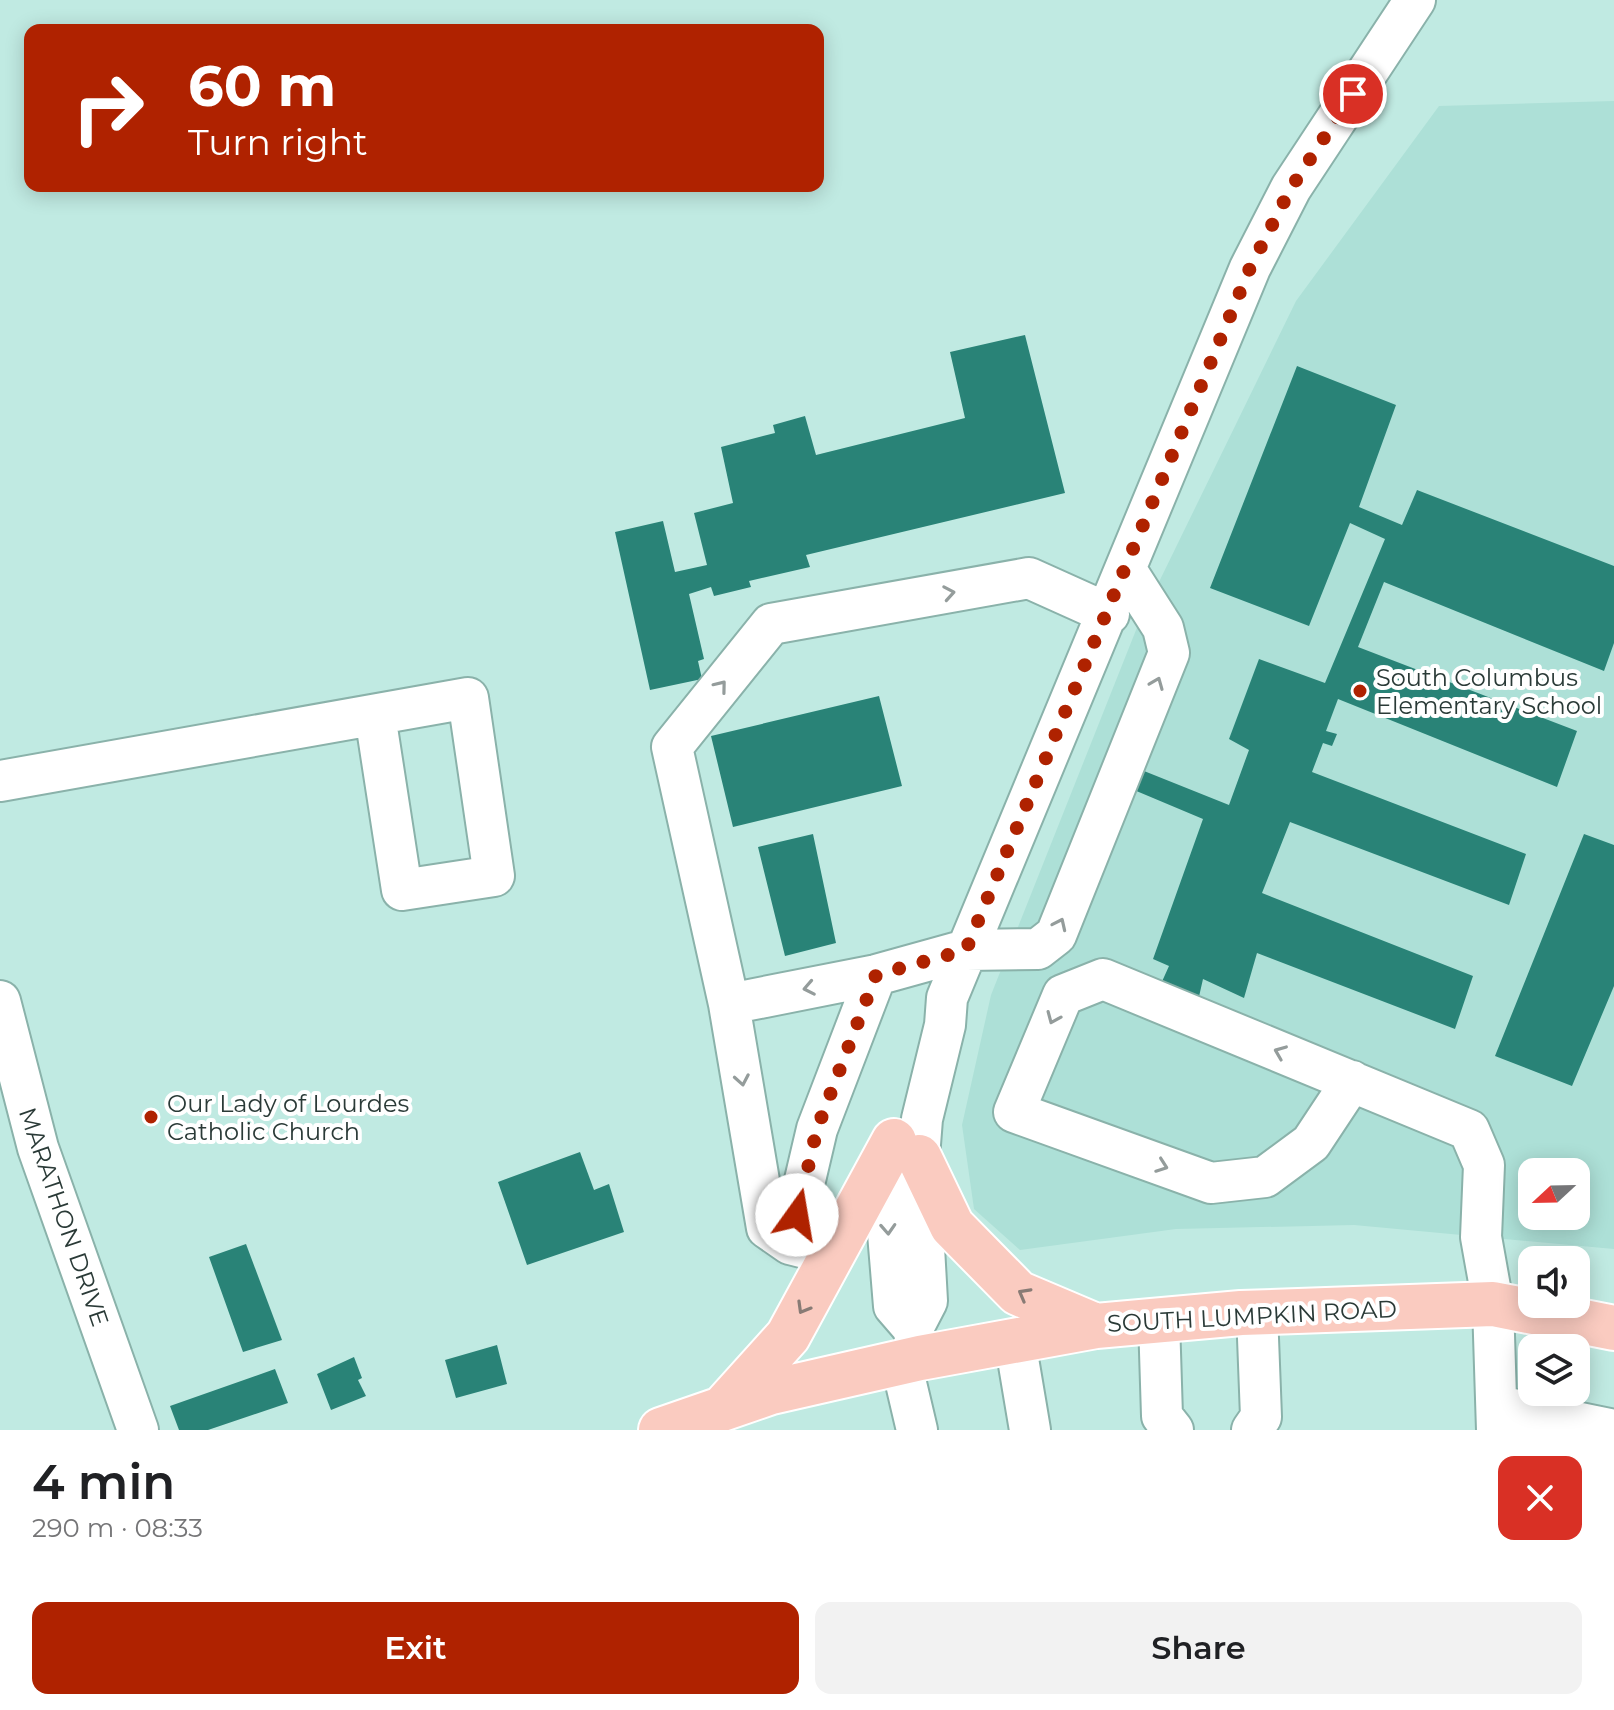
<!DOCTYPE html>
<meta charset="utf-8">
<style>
:root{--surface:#fff;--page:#f2f2f2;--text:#202124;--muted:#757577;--accent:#af2200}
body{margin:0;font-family:Montserrat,sans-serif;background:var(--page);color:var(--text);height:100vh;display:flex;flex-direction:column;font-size:30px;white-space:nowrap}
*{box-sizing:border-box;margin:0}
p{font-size:26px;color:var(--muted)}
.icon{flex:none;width:44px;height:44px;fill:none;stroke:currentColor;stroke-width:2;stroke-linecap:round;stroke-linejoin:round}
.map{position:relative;height:1430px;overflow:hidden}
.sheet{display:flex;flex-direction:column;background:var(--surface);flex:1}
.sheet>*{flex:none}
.guide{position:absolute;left:24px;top:24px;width:800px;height:168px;border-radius:16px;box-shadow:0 4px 20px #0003;background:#af2200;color:#fff;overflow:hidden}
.needle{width:52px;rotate:248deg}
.fabs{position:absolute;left:1518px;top:1158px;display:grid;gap:16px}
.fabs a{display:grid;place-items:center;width:72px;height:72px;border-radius:16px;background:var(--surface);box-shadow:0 4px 20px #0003;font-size:40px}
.pin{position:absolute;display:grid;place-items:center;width:68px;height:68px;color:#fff;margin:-34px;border:4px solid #fff;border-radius:50%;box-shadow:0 2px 8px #0007}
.me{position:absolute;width:88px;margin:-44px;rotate:13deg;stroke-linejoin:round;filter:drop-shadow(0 0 6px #0008)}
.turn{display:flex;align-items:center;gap:28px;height:168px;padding:0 32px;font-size:36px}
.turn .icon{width:104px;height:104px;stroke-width:2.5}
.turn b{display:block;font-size:56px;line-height:68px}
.round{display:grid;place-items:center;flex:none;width:84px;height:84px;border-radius:16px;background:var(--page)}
.summary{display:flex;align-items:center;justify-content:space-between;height:136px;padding:0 32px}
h1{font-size:48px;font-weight:600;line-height:60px}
.action{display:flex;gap:16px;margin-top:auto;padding:16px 32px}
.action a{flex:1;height:92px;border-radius:16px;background:var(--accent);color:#fff;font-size:32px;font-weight:600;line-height:92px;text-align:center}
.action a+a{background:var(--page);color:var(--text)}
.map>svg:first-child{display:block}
.built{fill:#ade0d7;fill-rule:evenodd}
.building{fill:#298377}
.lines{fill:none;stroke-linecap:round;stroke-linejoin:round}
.minor-casing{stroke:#8ab2aa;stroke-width:44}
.major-casing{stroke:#fff;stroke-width:48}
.minor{stroke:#fff;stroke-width:40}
.major{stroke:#facbc0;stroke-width:44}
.oneway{stroke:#949c9b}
.oneway2{stroke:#887b75}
.route{stroke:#af2200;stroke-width:14;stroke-dasharray:0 25.2}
.poi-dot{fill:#af2200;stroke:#fff;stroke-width:3}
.labels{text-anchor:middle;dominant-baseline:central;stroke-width:8;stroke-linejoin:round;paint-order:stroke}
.poi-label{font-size:24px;fill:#2a3a37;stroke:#fff;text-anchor:start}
.street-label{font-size:24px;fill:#2a3a37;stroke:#fff}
</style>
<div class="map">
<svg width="1614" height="1430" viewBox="0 0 1614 1430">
<rect width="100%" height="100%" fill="#c0eae2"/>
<!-- built -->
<path class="built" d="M1614,101V1249L1354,1225L1176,1229L1020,1250L974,1209L962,1125L991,995L1138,625L1296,301L1439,106ZM1532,1172H1576V1216H1532Z"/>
<!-- building -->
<path class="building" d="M1025,335L1065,493L806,555L810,567L749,581L751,587L714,596L711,587L689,594L704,659L698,661L702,679L650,690L615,532L663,521L675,572L707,565L694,513L733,503L721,447L775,433L773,425L805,416L816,455L965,418L950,352Z
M1297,366L1396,405L1359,507L1402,525L1417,490L1614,566V643L1604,671L1384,582L1358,647L1577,731L1557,787L1338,699L1326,731L1337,734L1332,746L1323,743L1312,772L1526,854L1509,905L1290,822L1262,893L1473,976L1455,1029L1257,953L1244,998L1203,979L1198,1001L1160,986L1169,966L1153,959L1203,819L1134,790L1139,769L1229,805L1249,750L1229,739L1259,659L1325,683L1385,539L1350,523L1309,626L1210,588Z
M879,696L902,786L733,827L711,736Z
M813,834L836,943L785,956L758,847Z
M1584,834L1614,845V986L1572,1086L1495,1056Z
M580,1152L594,1190L609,1184L624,1232L527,1265L498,1182Z
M246,1244L282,1340L243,1352L209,1257Z
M497,1345L507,1384L456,1398L445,1360Z
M354,1357L362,1378L358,1380L366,1396L331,1410L317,1374Z
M275,1369L288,1403L208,1430H179L170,1406Z"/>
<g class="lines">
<!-- minor casing -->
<g class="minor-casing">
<path id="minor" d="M0,781L468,698L494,876L402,890L375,715
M0,1001L38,1148L138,1430
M729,1004L876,975L966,950L1038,949L1056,935L1169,653L1163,628L1126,570
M1352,1081L1311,1143L1265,1177L1211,1183L1014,1112L1063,995L1103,979L1469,1130L1484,1165L1481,1237L1493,1304L1497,1430
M893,1144L887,1221L894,1306L913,1328L918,1351
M790,1244L817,1129L876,975
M833,1255L790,1244L767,1228L729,1004L672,747L771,624L1029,578L1109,614
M1159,1320L1162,1416L1173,1430
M913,1328L927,1301L919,1157L922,1119L945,1025L947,998L1250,268L1291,188L1415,0
M1015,1341L1030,1430
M901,1362L917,1430
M1498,1406L1614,1430
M1252,1430L1261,1417L1257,1312"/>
</g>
<!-- major casing -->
<g class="major-casing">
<path id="major" d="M919,1157L952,1226L1018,1293L1096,1326
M724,1407L788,1336L894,1141
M661,1430L771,1392L920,1358L1096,1326L1241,1313L1493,1304L1614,1328"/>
</g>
<!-- minor -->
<use href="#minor" class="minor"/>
<!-- major -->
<use href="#major" class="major"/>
</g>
<!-- one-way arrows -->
<defs><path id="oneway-chevron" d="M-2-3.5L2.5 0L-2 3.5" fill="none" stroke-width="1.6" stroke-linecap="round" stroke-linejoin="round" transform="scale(2)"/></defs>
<g class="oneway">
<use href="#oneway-chevron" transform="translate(949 593) rotate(-10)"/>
<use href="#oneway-chevron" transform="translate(1157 683) rotate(-68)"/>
<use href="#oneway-chevron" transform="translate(721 686) rotate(-51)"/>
<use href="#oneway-chevron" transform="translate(1060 924) rotate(-65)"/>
<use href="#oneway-chevron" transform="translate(809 988) rotate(169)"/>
<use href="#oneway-chevron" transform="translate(1053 1018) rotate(113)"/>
<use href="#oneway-chevron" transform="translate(1280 1052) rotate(-158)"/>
<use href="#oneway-chevron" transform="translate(742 1080) rotate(80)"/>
<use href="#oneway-chevron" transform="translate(1162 1166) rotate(20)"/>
<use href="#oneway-chevron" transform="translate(888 1229) rotate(87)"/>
</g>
<g class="oneway2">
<use href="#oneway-chevron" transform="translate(1024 1294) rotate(-151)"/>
<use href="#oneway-chevron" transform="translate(803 1308) rotate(120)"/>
</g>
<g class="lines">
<!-- route -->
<path class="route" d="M797,1215L817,1129L876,975L966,950L1250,268L1291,188L1353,94"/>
</g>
<!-- markers -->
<g class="poi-dot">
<circle cx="1360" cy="691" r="8"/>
<circle cx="151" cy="1117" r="8"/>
</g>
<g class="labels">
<!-- poi labels -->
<g class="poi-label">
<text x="1376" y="677">South Columbus<tspan x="1376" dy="28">Elementary School</tspan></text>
<text x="167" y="1103">Our Lady of Lourdes<tspan x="167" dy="28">Catholic Church</tspan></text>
</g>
<!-- street labels -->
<g class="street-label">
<text transform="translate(64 1217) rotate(71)">MARATHON DRIVE</text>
<text transform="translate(1252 1316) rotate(-3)">SOUTH LUMPKIN ROAD</text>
</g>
</g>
</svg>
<div class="fabs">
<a><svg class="needle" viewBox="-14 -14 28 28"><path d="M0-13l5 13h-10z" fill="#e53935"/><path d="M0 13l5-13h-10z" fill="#757577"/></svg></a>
<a><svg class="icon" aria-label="sound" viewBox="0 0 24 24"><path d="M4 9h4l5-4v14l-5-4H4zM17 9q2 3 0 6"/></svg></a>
<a><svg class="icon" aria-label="layers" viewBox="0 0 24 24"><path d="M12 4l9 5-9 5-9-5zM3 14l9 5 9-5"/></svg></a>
</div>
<div class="pin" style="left:1353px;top:94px;background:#d93025"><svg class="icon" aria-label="arrive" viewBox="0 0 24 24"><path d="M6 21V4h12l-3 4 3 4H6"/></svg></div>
<svg class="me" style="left:797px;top:1215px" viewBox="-20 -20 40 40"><circle r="19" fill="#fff"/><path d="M0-13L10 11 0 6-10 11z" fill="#af2200"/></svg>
<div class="guide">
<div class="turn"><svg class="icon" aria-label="right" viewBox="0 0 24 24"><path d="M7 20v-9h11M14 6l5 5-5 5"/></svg><div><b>60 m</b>Turn right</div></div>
</div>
</div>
<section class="sheet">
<div class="summary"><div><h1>4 min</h1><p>290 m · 08:33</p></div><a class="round" style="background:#d93025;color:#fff"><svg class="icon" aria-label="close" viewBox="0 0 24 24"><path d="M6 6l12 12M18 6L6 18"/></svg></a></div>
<div class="action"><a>Exit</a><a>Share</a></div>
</section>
